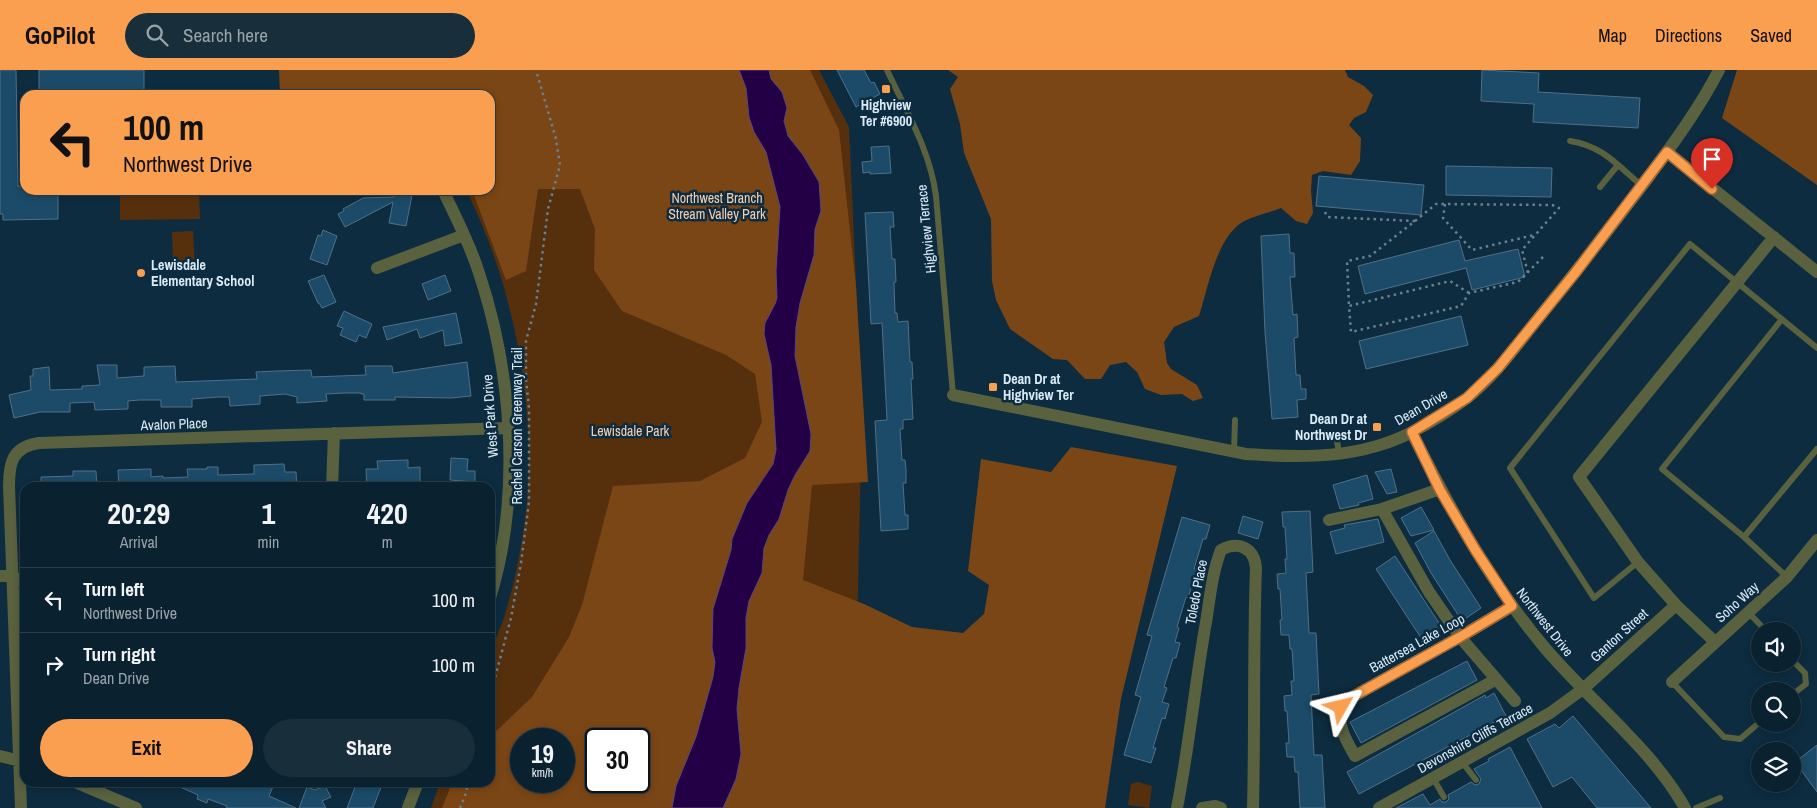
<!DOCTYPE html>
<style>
:root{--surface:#0a212f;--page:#182e3b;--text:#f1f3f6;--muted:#99a3aa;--line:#2a3e4b;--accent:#fa9f4f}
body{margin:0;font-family:"Archivo Narrow",sans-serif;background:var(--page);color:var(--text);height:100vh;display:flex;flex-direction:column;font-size:19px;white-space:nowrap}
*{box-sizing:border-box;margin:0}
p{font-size:16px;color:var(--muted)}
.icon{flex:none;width:28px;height:28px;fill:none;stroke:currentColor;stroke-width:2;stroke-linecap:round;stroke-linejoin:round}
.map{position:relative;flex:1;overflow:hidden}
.details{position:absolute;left:20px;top:412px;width:475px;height:305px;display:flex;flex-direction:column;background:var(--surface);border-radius:15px;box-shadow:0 2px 8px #0003,0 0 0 1px var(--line)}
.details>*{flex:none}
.banner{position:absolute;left:20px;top:20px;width:475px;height:105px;border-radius:15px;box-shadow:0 2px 8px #0003,0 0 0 1px var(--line);background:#fa9f4f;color:#111;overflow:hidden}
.controls{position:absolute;left:1751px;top:552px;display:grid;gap:10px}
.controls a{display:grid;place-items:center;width:50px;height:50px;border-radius:50%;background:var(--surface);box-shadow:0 2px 8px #0003,0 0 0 1px var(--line);font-size:25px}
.speed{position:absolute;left:510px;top:658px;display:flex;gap:10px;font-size:25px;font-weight:700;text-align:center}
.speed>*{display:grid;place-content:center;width:65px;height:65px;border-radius:50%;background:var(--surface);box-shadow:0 2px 8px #0003,0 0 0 1px var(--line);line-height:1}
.speed small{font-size:12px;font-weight:400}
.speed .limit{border:2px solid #111;border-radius:8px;background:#fff;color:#111}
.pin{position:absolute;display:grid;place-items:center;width:42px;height:42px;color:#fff;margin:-51px -21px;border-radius:50% 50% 50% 0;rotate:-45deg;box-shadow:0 0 5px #0007}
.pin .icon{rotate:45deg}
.me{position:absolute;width:55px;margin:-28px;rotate:53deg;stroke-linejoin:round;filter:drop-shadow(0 0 4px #0008)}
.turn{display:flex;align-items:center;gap:18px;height:105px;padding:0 20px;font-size:22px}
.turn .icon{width:65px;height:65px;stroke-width:2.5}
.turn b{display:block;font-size:35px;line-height:42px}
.eta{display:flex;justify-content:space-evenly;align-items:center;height:85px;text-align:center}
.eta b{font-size:30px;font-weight:700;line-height:35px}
.button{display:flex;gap:10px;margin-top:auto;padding:10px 20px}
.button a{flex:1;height:58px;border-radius:30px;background:var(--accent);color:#111;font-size:20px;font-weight:700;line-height:58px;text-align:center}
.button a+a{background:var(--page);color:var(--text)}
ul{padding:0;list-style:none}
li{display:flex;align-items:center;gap:15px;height:65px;padding:0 20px;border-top:1px solid var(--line)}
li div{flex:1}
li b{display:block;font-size:19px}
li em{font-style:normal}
header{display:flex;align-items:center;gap:30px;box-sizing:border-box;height:70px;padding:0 25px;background:var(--accent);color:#111}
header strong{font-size:24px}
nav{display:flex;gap:28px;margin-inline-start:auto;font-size:18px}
.search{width:350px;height:45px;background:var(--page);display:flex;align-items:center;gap:12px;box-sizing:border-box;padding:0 18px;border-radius:28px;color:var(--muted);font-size:19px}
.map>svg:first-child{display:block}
.green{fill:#56300d;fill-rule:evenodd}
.forest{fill:#7b4615;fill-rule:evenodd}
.water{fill:#230046;stroke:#5a467b}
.building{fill:#1b4b68;stroke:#507086}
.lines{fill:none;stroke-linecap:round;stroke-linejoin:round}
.path{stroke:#688091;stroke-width:2.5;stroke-dasharray:2.5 4;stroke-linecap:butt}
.service{stroke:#59613f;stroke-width:6}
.minor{stroke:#59613f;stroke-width:12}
.route-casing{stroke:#a26733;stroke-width:12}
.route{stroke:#fa9f4f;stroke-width:9}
.poi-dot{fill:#fa9f4f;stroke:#0d2c3f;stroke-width:2}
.labels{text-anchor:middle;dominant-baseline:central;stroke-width:5;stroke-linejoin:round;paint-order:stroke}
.poi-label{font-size:14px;font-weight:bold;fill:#d9eaf7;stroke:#0d2c3f;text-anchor:start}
.park-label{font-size:14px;fill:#f5ceb0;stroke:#0d2c3f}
.street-label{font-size:14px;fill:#d9eaf7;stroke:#0d2c3f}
</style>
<header>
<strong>GoPilot</strong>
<div class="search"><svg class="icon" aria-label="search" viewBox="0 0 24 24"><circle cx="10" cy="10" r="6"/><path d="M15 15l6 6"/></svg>Search here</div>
<nav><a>Map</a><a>Directions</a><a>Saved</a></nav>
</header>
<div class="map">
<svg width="1817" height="738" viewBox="0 0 1817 738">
<rect width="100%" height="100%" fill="#0d2c3f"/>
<!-- green -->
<path class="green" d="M405,0H819L849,57L862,347L856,602L832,738H431L440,713L490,712C490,683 490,654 490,625C490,613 488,599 490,587C493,572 502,556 506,541C513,518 518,494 522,470C542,358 517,221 466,120H490V25ZM521,669H564V711H521ZM596,669H639V711H596Z
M120,120H199L200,149L120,150Z
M193,161L195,195L173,196L172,162Z
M1138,712L1152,716L1149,738L1128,735L1131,714Z"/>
<!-- forest -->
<path class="forest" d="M279,0H810L839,60L856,216L868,412L812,415L803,510L864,534L912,557L963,563L984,544L989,515L968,501L981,389L1051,402L1071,377L1177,396L1121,629L1105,738H442L452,713L490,712V667L532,627L569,567L582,535L613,416L700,411L745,388L762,352L755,304L726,285L622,241L594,200L595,159L580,119H538L526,201L506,210L472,120H490V25H280ZM521,669H564V711H521ZM596,669H639V711H596Z
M948,0H1345L1348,7L1364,16L1373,25L1366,42L1354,48L1349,55L1361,68L1360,91L1351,105L1323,101L1312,105L1311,120L1313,143L1307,154L1296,151L1281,138C1269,143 1252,146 1241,153C1216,170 1208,218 1199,246L1174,257L1164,272L1167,293L1171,299L1197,315L1203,328L1193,331L1182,324L1161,325L1145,319L1137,302L1126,292L1110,295L1101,309H1085L1067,290L1053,289L1010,259L996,230L992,211L991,149L964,83L960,54L950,19L958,7Z
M1737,0H1817V115L1722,48Z"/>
<!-- water -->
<path class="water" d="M739,0H769L771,9L782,22L787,38L784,51L788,66L803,85L819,112L821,141L815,159L814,185L800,233L796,257L795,286L811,364L810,381L795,405L788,420L779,449L769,465L764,478L762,503L749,531L746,548V578L739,618L737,639L741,684L736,709L723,738H672L676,716L696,667L713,607L715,592L712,578L713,539L731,480L732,469L747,433L773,394L776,380L771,295L764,264L765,253L775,234L777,228L776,201L780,137L766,82L754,62L749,47L746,18Z"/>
<!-- building -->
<path class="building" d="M0,0H16L18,116H25V120H58V149L3,150V144H0Z
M39,0H144V25H39Z
M837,0H864L871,13L874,12L880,24L856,37Z
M1482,0L1539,3L1538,22L1640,28L1638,58L1533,52L1534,34L1481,31Z
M889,76L891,103L870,104V102L863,103L862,92L872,91L871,77Z
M1446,96L1552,98L1551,127L1446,125Z
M1319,106L1424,115L1421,145L1316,136Z
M395,122L412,125L406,156L389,153L393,132L345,157L338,144L344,141L343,139L363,128L394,127Z
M893,142L894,157H890L892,189H895L896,212H894L895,243H897L898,252L908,251L910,292H912L913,309H911L913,349L903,350V359H900L902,390H905L906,399V413H903L905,445H908V459L881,461L875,351L887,350L882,253L871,254L865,143Z
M323,160L337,166L327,195L310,189L318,165L321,166Z
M1289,164L1290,183H1294L1295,207H1290L1293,245L1297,244L1298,267L1294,268L1296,305H1300L1301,319H1306V329L1297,330L1298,347L1272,349L1265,262L1261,166Z
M1459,170L1465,191L1518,179L1525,207L1472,220L1466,198L1365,224L1358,196Z
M324,205L336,232L322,238L319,233H318L308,211Z
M445,205L451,221L428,230L422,214Z
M344,241L372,254L366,268L359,265L356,272L340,265L343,258L337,256Z
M456,243L462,273L445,276L443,260L420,268L417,259L387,270L383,257Z
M1461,246L1468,275L1366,299L1359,271Z
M467,292L471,326L451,328L395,327V330H364V324H361V323H345L326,324L327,331L297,333V327L285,324L260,326V334L230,336L229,327H218L192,329V337H161V330H139L128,331V339L95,340L94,332L70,333V342H40L14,348L9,325L31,320L30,306H33V299L49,297L50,320L82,319V316L100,315L97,295H117V308L144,306V297L175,296L176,312L257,309L256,302L277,301L311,300L312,307L366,305L365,296H392L393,303Z
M451,388L468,389L467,401H475V412L450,410Z
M408,390V398L420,397V414L381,415V418H367L366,399H378L377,391Z
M284,394L285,402H296L297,418H119L118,400L151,399V407L163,406V408L188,407L187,399H207V397H218V405L254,404V395Z
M1391,399L1397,422L1387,424L1375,402Z
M73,401H96L97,417L41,418V407L73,406Z
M1367,405L1373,429L1358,433L1359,435L1340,439L1333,415Z
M1421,437L1434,460L1411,466L1401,448Z
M1310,441L1313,502L1306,503L1309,563H1316L1319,624L1311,625L1314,685H1322L1325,738H1300L1298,702H1295L1294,687H1287L1286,673H1289L1287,641H1285L1284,626L1292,625L1291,611H1294L1292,579H1290L1289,565H1281L1280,550H1282L1280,519H1278L1277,504L1286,503L1285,489H1287L1285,457H1283L1282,442Z
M1243,446L1263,452L1258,469L1238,463Z
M1182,447L1210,455L1206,469H1203L1194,499H1197L1188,528L1186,527L1177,557L1179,558L1175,572L1180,573L1176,588H1173L1164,617L1167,618L1162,632L1169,634L1165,649L1162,648L1153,678H1156L1151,693L1124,685L1141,627L1135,625L1152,566L1147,565Z
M1378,449L1384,472L1336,484L1330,462L1345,458L1344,455Z
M1434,461L1450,490L1481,538L1462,551L1431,503L1415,473Z
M1395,486L1443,559L1423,571L1376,499Z
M1467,591L1477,610L1361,673L1350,652Z
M1494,623L1506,646L1359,724L1347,702L1485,625L1486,628Z
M1573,646L1651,738H1597L1572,707L1553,717L1527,669L1555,654L1559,658Z
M1817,675V722L1795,692Z
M1510,677L1542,738H1396L1423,724L1430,735L1440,729L1442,732H1446L1449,729L1448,725L1471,712L1475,715L1479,714L1481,709L1474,699L1489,691L1488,689Z
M169,712H275L269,726L296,738H226L227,736L208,729L207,733L197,729L198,725Z
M357,712H383L373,738H347Z
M325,716L331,727L322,731L326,738H299L307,717L315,720Z"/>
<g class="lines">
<!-- path -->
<path class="path" d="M1445,134L1443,148L1472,180L1534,165
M1325,142L1327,147L1415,151L1370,186L1347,191L1349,236
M1415,151L1436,134L1552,135L1559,138L1522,180L1528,203
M1469,223L1450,211L1349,236L1351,262L1461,236L1469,223L1518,212L1544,186
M490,626L511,548L521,493L529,432V338L526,309V271L536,234L548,139L560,95L556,69L536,0
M460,738L466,723L468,712"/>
<!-- service -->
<path class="service" d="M887,0C906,41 930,80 936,126L953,325
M1570,71C1603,76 1617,95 1642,116
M1600,117L1618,95
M1336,364L1339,384
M1234,382L1235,350
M1744,467L1662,399L1782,249
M1638,492L1594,528L1510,398L1690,174L1817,278
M1787,507L1744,467L1817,379
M1749,543L1766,561
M1792,590L1805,603L1806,614L1792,625
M1672,612L1724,667L1740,669L1760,652
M1462,692L1476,710
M1433,708L1444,727
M1696,738L1720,728"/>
<!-- minor -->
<path class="minor" d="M1667,82L1817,202
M443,120C455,146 469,172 478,200C512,300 522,425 490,528
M377,198L464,165
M953,325L1246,384C1303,388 1360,389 1412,362C1430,353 1451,340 1467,328C1496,306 1521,269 1544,241C1581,196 1616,150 1651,104C1675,71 1700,37 1719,0
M1412,363C1450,438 1490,513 1545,578C1590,631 1652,679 1685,738
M332,418L334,363
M1382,439L1429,522L1460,567L1515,631
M1329,450L1382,439L1440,419
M0,506H11L25,512
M1715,572L1676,535L1638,492L1579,407L1774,167
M1495,610L1355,686C1345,668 1338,658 1341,637L1354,626L1460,567L1512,536
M1672,612L1787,507L1817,470
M0,686L25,692
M75,712L136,738
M21,738L9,416C9,393 12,377 39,373L508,358
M408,738L418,712
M1177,738C1189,677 1195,614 1206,552C1210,528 1212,503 1221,480C1238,471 1254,477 1256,498C1253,578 1255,658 1253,738
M1202,738L1215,736L1221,738
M1379,738L1550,643L1583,619L1676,535"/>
</g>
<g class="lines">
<!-- route casing -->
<g class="route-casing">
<path id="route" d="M1341,637L1354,626L1460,567L1512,536L1476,481L1440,420L1412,362L1467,328L1498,298L1575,203L1667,82L1712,119"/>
</g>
<!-- route -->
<use href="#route" class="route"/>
</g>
<!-- markers -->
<g class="poi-dot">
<rect x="881" y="14" width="10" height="10" rx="2.5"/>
<circle cx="141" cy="203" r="5"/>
<rect x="988" y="312" width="10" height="10" rx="2.5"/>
<rect x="1372" y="352" width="10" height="10" rx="2.5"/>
</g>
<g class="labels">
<!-- poi labels -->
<g class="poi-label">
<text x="886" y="35" text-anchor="middle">Highview<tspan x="886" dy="16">Ter #6900</tspan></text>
<text x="151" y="195">Lewisdale<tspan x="151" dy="16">Elementary School</tspan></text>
<text x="1003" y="309">Dean Dr at<tspan x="1003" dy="16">Highview Ter</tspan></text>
<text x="1367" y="349" text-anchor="end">Dean Dr at<tspan x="1367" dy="16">Northwest Dr</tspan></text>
</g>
<!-- park labels -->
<g class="park-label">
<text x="717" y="128">Northwest Branch<tspan x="717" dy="16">Stream Valley Park</tspan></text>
<text x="630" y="361">Lewisdale Park</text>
</g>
<!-- street labels -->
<g class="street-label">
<text transform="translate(926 159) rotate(-96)">Highview Terrace</text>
<text transform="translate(1421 337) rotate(-30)">Dean Drive</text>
<text transform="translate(490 346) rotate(-94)">West Park Drive</text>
<text transform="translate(174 354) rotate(-2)">Avalon Place</text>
<text transform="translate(517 356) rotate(-90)">Rachel Carson Greenway Trail</text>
<text transform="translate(1196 522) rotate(-79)">Toledo Place</text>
<text transform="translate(1737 532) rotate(-42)">Soho Way</text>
<text transform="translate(1545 552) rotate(52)">Northwest Drive</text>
<text transform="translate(1619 565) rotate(-42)">Ganton Street</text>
<text transform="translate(1417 573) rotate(-29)">Battersea Lake Loop</text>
<text transform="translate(1475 668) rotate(-29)">Devonshire Cliffs Terrace</text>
</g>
</g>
</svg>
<div class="controls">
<a><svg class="icon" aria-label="sound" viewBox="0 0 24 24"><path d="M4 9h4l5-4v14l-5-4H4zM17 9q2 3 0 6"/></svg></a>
<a><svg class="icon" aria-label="search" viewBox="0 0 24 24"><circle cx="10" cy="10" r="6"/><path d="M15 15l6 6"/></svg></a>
<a><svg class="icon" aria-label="layers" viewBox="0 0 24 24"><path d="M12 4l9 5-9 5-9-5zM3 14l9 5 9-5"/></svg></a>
</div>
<div class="speed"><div>19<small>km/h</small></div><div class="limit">30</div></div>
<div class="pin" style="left:1712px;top:119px;background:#d93025"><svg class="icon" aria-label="arrive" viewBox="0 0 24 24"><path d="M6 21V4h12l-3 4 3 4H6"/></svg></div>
<svg class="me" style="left:1341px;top:637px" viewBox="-20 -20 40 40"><path d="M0-17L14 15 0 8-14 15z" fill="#fa9f4f" stroke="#fff" stroke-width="4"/></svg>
<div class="banner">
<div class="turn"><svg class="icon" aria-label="left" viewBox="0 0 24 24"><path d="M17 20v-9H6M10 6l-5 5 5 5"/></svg><div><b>100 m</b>Northwest Drive</div></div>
</div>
<section class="details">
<div class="eta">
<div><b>20:29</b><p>Arrival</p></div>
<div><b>1</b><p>min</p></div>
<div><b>420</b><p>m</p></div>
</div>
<ul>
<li><svg class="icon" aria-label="left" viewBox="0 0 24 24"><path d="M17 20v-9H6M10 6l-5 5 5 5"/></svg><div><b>Turn left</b><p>Northwest Drive</p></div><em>100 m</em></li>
<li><svg class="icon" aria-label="right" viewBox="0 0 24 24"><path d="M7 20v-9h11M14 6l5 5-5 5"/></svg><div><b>Turn right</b><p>Dean Drive</p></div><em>100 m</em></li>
</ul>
<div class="button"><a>Exit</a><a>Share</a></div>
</section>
</div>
